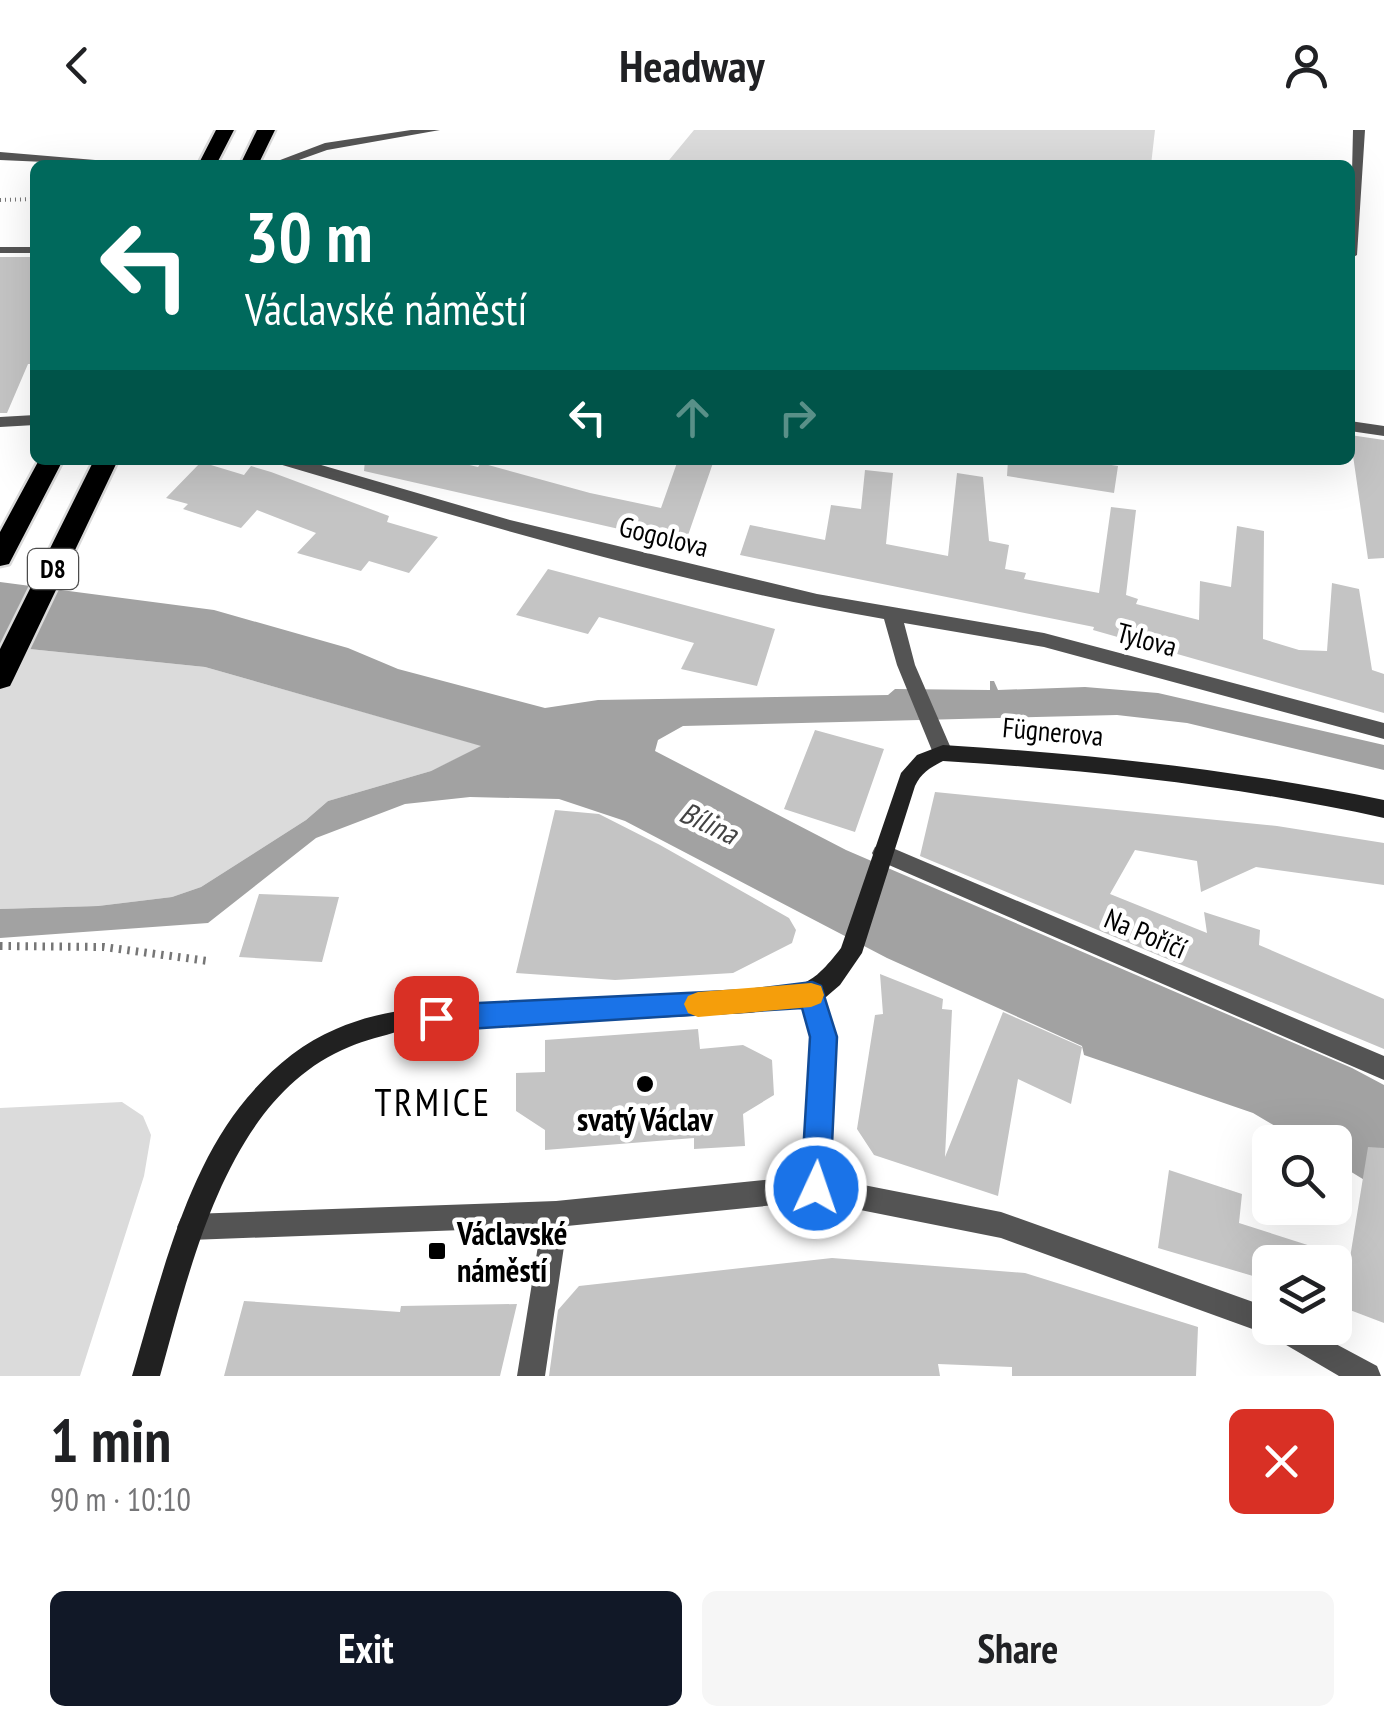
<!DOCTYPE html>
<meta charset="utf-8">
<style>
:root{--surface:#fff;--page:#f6f6f6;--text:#202124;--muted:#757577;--accent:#111827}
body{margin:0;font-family:"PT Sans Narrow",sans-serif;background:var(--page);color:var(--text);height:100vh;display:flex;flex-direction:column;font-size:38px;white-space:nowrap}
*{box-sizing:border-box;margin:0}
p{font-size:32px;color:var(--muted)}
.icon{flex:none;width:55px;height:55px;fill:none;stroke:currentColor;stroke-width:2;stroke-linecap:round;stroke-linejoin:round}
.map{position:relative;height:1246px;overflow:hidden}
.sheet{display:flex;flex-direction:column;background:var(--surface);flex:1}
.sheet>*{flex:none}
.guide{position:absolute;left:30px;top:30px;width:1325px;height:305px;border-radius:15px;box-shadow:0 10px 40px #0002;background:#00695c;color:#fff;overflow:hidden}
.controls{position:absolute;left:1252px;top:995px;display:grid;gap:20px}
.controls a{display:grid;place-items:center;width:100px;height:100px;border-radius:15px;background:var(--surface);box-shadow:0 10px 40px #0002;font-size:50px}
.pin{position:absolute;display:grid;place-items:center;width:85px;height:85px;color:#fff;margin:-42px;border-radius:20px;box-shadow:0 5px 15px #0006}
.me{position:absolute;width:110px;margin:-55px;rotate:3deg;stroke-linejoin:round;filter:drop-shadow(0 0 8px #0008)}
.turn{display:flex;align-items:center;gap:35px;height:210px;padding:0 50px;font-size:45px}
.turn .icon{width:130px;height:130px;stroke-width:2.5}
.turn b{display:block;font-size:70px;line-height:85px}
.lanes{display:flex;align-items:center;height:95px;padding:0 50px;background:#0003;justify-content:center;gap:50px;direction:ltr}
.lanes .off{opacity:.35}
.round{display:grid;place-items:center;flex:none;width:105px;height:105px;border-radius:15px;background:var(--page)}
.overview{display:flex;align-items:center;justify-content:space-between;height:170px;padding:0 50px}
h1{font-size:60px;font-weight:700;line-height:75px}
.action{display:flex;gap:20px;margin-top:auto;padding:20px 50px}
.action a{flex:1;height:115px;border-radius:15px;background:var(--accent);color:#fff;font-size:40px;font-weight:700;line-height:115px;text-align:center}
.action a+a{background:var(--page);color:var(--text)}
header{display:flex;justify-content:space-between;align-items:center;height:130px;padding:0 50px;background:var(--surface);font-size:45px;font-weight:700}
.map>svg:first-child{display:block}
.green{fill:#dbdbdb}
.water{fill:#a2a2a2}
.building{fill:#c4c4c4}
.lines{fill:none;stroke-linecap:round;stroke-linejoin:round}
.motorway-casing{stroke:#dbdbdb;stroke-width:5}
.path-far1{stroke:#767676;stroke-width:4;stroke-dasharray:1 4;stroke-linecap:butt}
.path{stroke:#767676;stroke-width:8;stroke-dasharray:2.5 6;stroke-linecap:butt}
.service{fill:#545454;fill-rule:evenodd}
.minor{fill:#545454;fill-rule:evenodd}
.secondary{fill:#212121;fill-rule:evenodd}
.motorway{fill:#000;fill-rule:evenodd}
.route{fill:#1a73e8;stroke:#114b97;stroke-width:2.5}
.slow{fill:#f59e0b}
.poi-dot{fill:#000;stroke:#fff;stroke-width:4}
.labels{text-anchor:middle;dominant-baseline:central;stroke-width:9;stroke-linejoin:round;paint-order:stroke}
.shield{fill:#fff;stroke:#4c4c4c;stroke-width:2.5}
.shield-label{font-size:25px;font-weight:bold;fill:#000}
.street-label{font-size:28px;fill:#000;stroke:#fff}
.water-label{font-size:30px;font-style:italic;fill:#434343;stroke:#fff}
.near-poi-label{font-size:32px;font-weight:bold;fill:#000;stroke:#fff}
.near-quarter-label{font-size:38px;letter-spacing:2.5px;fill:#000;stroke:#fff}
</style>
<header><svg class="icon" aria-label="back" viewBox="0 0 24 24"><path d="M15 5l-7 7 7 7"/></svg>Headway<svg class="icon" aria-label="person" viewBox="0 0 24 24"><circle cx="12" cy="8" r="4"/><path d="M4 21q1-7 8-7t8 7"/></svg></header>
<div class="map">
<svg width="1384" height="1246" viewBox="0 0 1384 1246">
<rect width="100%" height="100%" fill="#fff"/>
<!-- green -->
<path class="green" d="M694,0H1155L1151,35H665Z
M0,516L205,537L483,616L431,641L328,671L306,690L201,757L172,767L98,776L0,779Z
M122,972L143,986L151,1005L144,1046L80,1246H0V978Z"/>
<!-- water -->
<path class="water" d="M0,452L214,480L348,518L398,539L545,578L598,570L888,565L895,559L990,560V551H994L998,560L1085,557L1158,563L1384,615V640L1187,593L1117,585L683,596L658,610L655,621L846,720L1352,938L1384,955V1062L1335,1032V1012H1302L1253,983L1084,925L1082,916L887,828L625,691L559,669L470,667L405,674L316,708L208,793L0,808V779L98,776L172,767L201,757L306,690L328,671L431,641L481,616L205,537L0,516Z"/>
<!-- building -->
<path class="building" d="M0,127H35V234H28L7,283H0Z
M1350,305L1384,310V428L1368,429Z
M365,330H448L478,337L481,333L590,363L661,378L678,330H714L685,414L364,341Z
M1008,330H1078L1118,336L1114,363L1007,346Z
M201,332L244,345L251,336L271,342L389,386L387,392L438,407L409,443L369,431L361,441L297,423L316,403L257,380L241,398L183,379L188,374L166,368Z
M865,340L893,343L886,414L948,426L957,343L983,347L989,411L1009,415L1005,439L1026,443L1024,449L1099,463L1111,377L1136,380L1126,465L1138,469L1136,474L1199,490L1200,451L1231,457L1237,396L1264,401L1263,509L1299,520L1327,521L1332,453L1359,459L1372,540L1384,544V583L1093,500L1094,497L740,425L750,395L825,410L831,375L861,379Z
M548,439L775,499L757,556L681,539L694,513L599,487L588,504L516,485Z
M815,600L884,619L855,702L784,679Z
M935,662L1277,696L1384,713V755L1256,737L1201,762L1197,731L1135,720L1110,764L1207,803L1204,782L1260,800L1259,815L1384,869V919L920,726Z
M555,680L599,684L660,715L789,788L796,800L792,813L733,843L615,850L516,843Z
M259,764L339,767L322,832L239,827Z
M880,844L943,869L942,879L952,880L945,1027L1003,882L1082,917L1071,974L1018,949L998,1066L874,1025L857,999L875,885L883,884Z
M698,899L700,919L743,915L772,930L774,965L743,984L745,1016L694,1019V1008L545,1020V1000L516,981V943L545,942V910Z
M1368,1017L1384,1018V1193L1342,1177Z
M1169,1040L1242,1064L1239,1093L1342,1126L1341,1132H1270V1151L1158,1118Z
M832,1128L1025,1143L1198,1197L1196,1246H1012V1237L938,1234L940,1246H549L558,1180L579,1156Z
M244,1171L400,1182L401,1176L517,1174L500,1246H224Z"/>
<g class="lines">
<!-- motorway casing -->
<g class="motorway-casing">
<path id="motorway" d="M216,0H234L216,35H198Z
M257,0H275L258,35H240Z
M39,330H63L9,434L0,436V402Z
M94,330H118L14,548L10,556L0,559V519Z"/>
</g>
<!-- path-far1 -->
<path class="path-far1" d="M0,70L35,69"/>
<!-- path -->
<path class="path" d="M0,816L104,817L208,831"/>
<!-- service -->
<path class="service" d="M0,117H35V123H0Z"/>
<!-- minor -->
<path class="minor" d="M411,0H440L327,20L285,35H267L325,13Z
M1353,0H1365L1357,125L1350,129Z
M0,22L107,31L113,35L0,30Z
M35,285V295L0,297V287Z
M1350,291L1384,296V306L1350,301Z
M277,330H304L510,390L817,464L1044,503L1384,593V609L1044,517L904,493L915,535L953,623L950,629H936L933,623L897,535L884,489C679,454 478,393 279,334Z
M883,714L1384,926V950L875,729L872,723L875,717Z
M811,854L819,857L836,907L828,1048L1001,1082L1270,1178V1198H1306L1377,1236L1381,1246H1339L1269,1205L1001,1108L815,1071L567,1096L545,1246H517L541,1097L190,1110L181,1106L177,1097L181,1088L190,1084L556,1071L803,1046L812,907L799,865L803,857Z"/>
<!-- secondary -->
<path class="secondary" d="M943,615C1092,624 1238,640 1384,670V688C1238,656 1092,640 943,631C931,637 921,643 915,656L862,823L840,855L819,873L749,883L400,901C383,906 365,910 349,917C227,967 192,1133 160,1246H132C159,1156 185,1041 247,968C271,939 302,913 336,899C395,873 459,876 522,873C598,869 673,865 749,861C801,855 807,862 841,818L901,643L917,625Z"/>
<!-- motorway -->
<use href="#motorway" class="motorway"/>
</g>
<!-- route -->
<path class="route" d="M812,852L821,856L837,907L830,1058L826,1068L816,1072L805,1068L801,1058L810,907L802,878L436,901L427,897L423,888L427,879L436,875L749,860Z"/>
<!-- slow -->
<path class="slow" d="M811,853L821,856L824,865L821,873L811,877L698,887L688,883L684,874L688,866L698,862Z"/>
<!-- markers -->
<g class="poi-dot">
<circle cx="645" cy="954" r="10"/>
<rect x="427" y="1111" width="20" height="20" rx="5"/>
</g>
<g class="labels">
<!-- shield labels -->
<rect class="shield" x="28" y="419" width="50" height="40" rx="8"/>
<g class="shield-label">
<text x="53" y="439">D8</text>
</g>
<!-- street labels -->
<g class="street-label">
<text transform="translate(664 406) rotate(14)">Gogolova</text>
<text transform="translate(1147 509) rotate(15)">Tylova</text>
<text transform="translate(1053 601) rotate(5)">Fügnerova</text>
<text transform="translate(1146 803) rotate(23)">Na Poříčí</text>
</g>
<!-- water labels -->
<g class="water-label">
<text transform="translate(709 692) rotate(25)">Bílina</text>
</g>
<!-- near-poi labels -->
<g class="near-poi-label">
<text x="645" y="989">svatý Václav</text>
<text x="457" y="1103" text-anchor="start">Václavské<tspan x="457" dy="37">náměstí</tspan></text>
</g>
<!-- near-quarter labels -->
<g class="near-quarter-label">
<text x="433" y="971">TRMICE</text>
</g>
</g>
</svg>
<div class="controls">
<a><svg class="icon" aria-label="search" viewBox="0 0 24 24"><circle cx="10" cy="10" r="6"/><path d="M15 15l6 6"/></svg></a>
<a><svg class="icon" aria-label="layers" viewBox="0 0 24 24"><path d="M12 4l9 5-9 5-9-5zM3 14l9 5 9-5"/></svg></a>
</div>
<div class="pin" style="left:436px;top:888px;background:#d93025"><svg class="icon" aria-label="arrive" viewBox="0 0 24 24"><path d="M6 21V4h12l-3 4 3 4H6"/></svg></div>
<svg class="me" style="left:816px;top:1058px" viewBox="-20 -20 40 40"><circle r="17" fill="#1a73e8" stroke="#fff" stroke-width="3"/><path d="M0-11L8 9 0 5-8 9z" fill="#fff"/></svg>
<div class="guide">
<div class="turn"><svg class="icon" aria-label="left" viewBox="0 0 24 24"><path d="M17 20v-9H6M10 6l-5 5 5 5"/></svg><div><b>30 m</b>Václavské náměstí</div></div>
<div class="lanes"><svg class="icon" aria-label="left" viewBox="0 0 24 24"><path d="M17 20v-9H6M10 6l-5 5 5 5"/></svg><svg class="icon off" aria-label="ahead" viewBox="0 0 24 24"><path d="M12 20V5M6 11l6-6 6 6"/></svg><svg class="icon off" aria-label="right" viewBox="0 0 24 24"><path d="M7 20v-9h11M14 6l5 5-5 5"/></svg></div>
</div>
</div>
<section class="sheet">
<div class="overview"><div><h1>1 min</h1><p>90 m · 10:10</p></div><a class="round" style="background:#d93025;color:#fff"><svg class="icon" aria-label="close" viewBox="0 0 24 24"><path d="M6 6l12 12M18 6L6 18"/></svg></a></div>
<div class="action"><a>Exit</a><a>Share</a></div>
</section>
